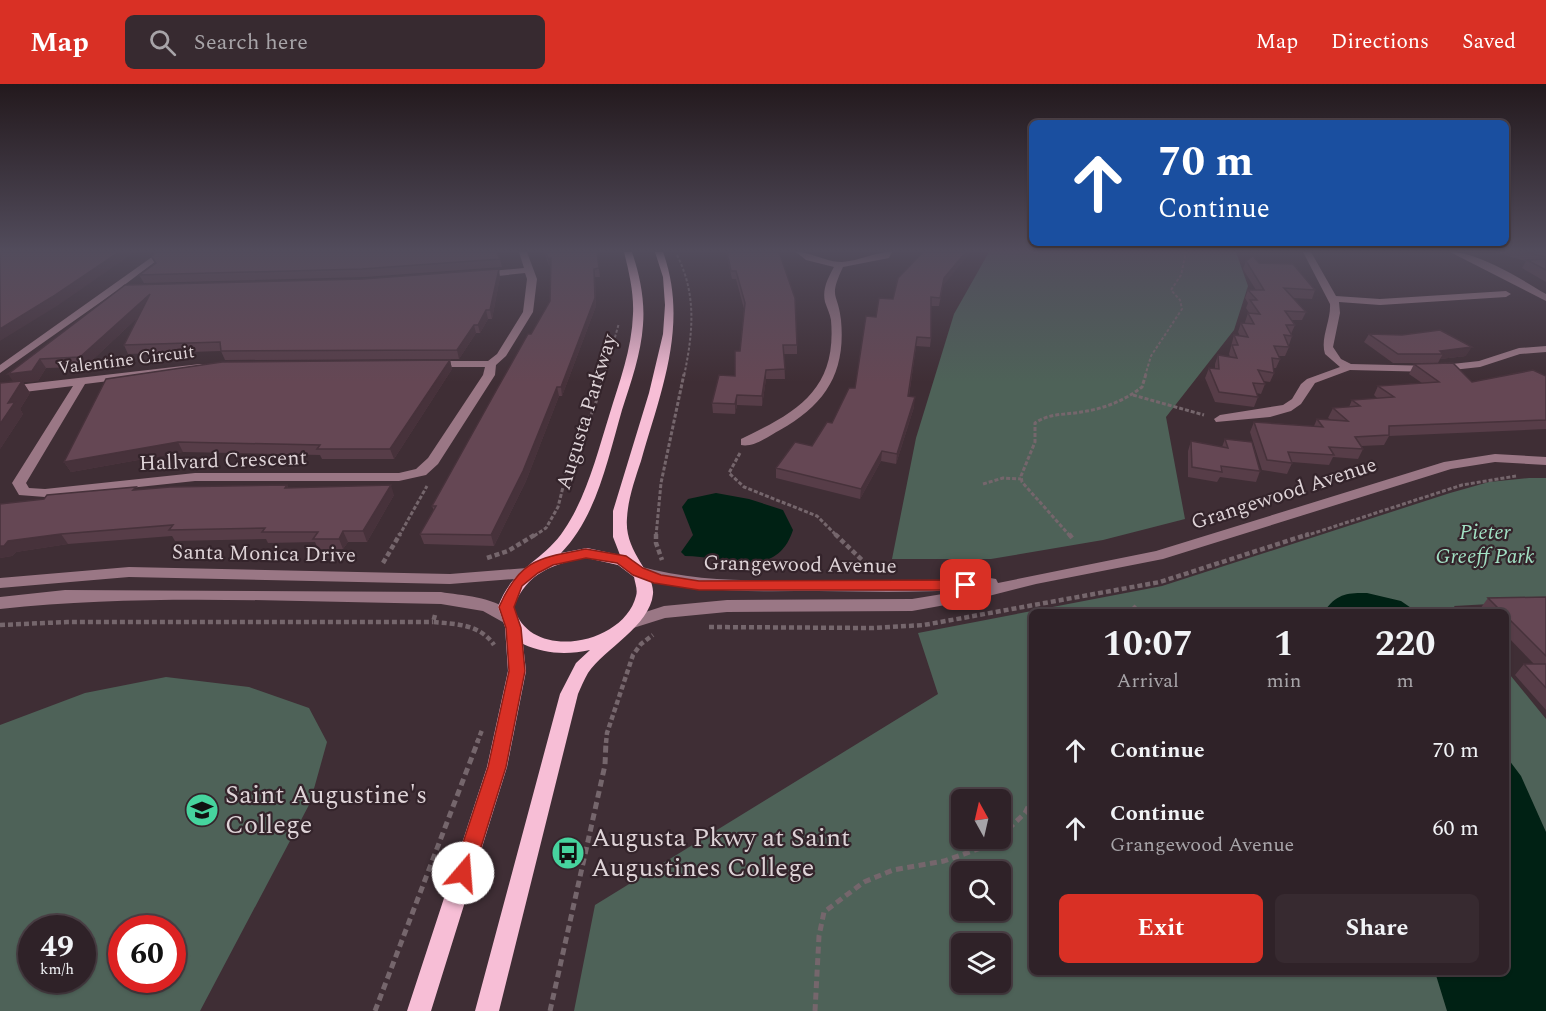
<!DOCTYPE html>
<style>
:root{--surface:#2f2228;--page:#372a30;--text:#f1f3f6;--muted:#a7a4a8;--line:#4a3f45;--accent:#d93025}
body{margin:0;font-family:Spectral,serif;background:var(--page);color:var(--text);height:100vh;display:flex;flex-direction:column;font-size:22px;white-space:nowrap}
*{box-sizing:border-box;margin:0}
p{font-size:20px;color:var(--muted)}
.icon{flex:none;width:33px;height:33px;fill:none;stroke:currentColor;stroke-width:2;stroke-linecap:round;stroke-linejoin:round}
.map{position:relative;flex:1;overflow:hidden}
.sheet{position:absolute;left:1029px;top:525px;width:480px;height:366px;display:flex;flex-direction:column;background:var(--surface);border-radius:9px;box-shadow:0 2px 4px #0004,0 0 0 2px var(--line)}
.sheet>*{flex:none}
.hud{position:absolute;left:1029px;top:36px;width:480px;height:126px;border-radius:9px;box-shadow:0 2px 4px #0004,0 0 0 2px var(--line);background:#1a4fa0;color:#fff;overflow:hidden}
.needle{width:39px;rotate:352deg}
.tools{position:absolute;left:951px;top:705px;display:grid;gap:12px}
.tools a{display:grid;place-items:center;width:60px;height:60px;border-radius:9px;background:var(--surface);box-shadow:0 2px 4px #0004,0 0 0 2px var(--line);font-size:30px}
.speed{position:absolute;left:18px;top:831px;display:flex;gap:12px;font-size:30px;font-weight:700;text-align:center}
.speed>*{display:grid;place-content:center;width:78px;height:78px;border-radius:50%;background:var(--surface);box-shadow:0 2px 4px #0004,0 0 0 2px var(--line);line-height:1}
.speed small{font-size:15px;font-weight:400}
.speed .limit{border:9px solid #d22;background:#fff;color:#111}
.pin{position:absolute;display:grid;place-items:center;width:51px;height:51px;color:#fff;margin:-26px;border-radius:12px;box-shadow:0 3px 9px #0006}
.me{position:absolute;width:66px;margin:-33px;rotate:18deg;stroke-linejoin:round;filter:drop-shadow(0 0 4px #0008)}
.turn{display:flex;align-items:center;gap:21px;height:126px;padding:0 30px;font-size:27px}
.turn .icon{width:78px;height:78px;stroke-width:2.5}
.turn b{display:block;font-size:42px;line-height:51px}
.eta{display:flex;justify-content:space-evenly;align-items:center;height:102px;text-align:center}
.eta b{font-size:36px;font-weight:700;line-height:42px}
.primary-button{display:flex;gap:12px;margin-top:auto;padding:12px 30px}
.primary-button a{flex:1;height:69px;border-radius:9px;background:var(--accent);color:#fff;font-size:24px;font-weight:700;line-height:69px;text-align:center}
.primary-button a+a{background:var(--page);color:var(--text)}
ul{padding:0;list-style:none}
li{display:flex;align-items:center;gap:18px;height:78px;padding:0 30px}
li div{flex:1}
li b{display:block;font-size:22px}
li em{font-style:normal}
header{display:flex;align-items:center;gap:36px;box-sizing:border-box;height:84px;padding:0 30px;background:var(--accent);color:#fff}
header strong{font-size:28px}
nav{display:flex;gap:33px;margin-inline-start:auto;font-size:21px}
.search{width:420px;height:54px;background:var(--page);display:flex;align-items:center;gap:15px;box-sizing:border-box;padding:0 21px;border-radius:9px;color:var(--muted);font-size:22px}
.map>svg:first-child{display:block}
.green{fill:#4e6258;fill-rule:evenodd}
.water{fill:#002114}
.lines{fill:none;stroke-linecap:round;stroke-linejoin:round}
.path-far3{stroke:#75666c;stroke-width:2;stroke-dasharray:3 2;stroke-linecap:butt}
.path-far2{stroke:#75666c;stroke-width:3;stroke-dasharray:4 2;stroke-linecap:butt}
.path-far1{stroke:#75666c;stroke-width:4.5;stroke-dasharray:5 3;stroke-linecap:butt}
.path{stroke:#75666c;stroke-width:5;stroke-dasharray:7 4.5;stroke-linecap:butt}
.minor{fill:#9a7785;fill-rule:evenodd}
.major{fill:#f7bed6;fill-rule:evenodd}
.wall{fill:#573d48}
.shaded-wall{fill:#47323b}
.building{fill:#654754;stroke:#47323b;stroke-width:1.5}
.route{fill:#d93025;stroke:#8d1f18;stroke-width:1.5}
.labels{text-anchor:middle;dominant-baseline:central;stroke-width:4.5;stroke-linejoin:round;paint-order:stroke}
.far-street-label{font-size:18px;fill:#ded3d7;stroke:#34242b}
.street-label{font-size:21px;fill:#ded3d7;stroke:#34242b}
.park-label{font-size:21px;font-style:italic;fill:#a2e1c4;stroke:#34242b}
.near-poi-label{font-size:26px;fill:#ded3d7;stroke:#34242b;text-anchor:start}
</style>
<header>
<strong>Map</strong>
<div class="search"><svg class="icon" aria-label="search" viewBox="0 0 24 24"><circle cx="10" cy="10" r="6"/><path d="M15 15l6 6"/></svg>Search here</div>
<nav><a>Map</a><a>Directions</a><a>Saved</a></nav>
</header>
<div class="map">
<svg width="1546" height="927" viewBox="0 0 1546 927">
<rect width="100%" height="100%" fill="#3f2e35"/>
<!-- green -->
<path class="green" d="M989,168H1236L1248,202L1234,246L1166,333L1185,435L1103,456L991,475H892L916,354L954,230Z
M1529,394H1546V517L1454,522L1458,528H1032V888H1506V586L1546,635V927H574L595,821L938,610L918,549L1162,502L1450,409L1489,398ZM962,716H1000V754H962ZM962,788H1000V826H962ZM962,860H1000V898H962Z
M166,593L249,603L309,624L327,658L310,719L200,927H0V641L85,609ZM32,844H82V896H32ZM122,844H172V896H122Z"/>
<!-- water -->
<path class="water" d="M716,409L749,415L783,426L793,446C776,498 725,472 685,472L681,468L693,451L682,423L688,415Z
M1367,509L1401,517L1417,528H1327L1326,525C1338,509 1349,509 1367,509Z
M1506,672L1521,692L1546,748V927H1447L1435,888H1506Z"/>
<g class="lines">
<!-- path-far3 -->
<path class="path-far3" d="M677,171C697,211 693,249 684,292
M604,292L619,239
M1145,292L1151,272L1182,225L1180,216L1171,206L1181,191L1186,168"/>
<!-- path-far2 -->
<path class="path-far2" d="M1133,311L1204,331
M740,369L729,389L744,403L817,432L837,452
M983,400L1003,394L1021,395
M399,452L427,402
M534,452L546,444L558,423L573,363L594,325L604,290
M656,452L661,399L684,290
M1070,452L1022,398L1021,392L1035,358V339C1049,329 1065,331 1081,328C1103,325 1124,317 1142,303L1146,290
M1305,452L1462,401L1516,392"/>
<!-- path-far1 -->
<path class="path-far1" d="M656,450V459L662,476
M835,450L865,479L868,486
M1069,450L1073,455
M487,474L508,467L536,450
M383,479L400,450
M1133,522L1139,528
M435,531L433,538C456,540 480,540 494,561
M0,541L67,538H433
M709,543L873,544L924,541L1160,498L1309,450
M477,659L482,646
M606,659L607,649L633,571L641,560L653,551"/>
<!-- path -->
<path class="path" d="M1000,753L1025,729L1032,715
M375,927L478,657
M550,927L605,681L606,657
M815,927L819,852L824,828L864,798L893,786L944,777L981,764L998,754"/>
<!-- minor -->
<path class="minor" d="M159,168H168L123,202H140L145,205L143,207L115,208L0,289V281Z
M519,168H527L537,195L533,228L506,272L496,281L495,291L438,380L426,391L399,397H195L45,413L19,411L12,399L73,302L0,311V303L200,280L204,281V285L85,300L26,399L29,404L45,405L195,389H399L416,385L428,374L483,291L485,283H431L425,280L431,277H488L497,270L523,228L527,195L525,189L479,194L474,191L479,188L524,184Z
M796,168C812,168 825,178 842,178C859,177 878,167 892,168L889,174L843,183C828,215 838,208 841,236C846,289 825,321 780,346C769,352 753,364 741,361V355C797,328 837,306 831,236C830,230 827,224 825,218C822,205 828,194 834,183L806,176Z
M1303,168H1311L1336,212L1380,215L1506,207L1511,210L1506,213L1380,221L1339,218L1340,229L1333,263L1341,275L1351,280L1434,282L1479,277L1519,264L1546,262V268L1520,270L1480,283L1434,288L1350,286L1315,299L1301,320L1291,327L1270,333L1216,338L1214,335L1220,331L1283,321L1292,315L1301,300L1307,295L1340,283L1325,270C1320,254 1331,237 1330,220Z
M1450,168C1478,168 1521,195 1546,210V217Z
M1495,370L1546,373V381L1495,378L1451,385L1163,475L1036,500L973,516L912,527L727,528L665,534L630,545L624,543L622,539L624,535L664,522L727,516L912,515L973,505C921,509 870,508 818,507C754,507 694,510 633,491L630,487L633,483L638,482C699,499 753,496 816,497C874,497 932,498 990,494L996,495L998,499L1156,467L1444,378Z
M129,483L450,490L527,484L535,489L527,494L450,500L129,493L0,504V494Z
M65,506L441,508C464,512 503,513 516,535L514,539L508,541L483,527L441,520C295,518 146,509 0,525V513Z"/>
<!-- major -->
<path class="major" d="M624,168H632C640,192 645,216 643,241C641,270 631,298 622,326C608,374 597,432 561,469L587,464L620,471L613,453V427L649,309L663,250L665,221L663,193L655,168H663C689,240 661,307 641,377C635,395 628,415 627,434C624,469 655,488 653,510C650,542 604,565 588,589C584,596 581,603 578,610L499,927H475L560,610L576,579L590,566C567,571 545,570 523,560L526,587L507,683L431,927H407L487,683L508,587L505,543L498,523C512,483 543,478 564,446C587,412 597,370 609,332C619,299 632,265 633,230C634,209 629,188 624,168ZM587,474L618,481L634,493C635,499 638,506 636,512C624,561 529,579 514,523C526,489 554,479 587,474Z"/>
</g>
<!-- wall -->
<path class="wall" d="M544,168H597L600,193H595L596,222L562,312H559L526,397L494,462L424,460L420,450L434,427L432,422L550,217L551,182H549Z
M726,168H779L797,261V270H784L785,295H766L762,322L737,321L735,330L713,329L712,319L735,292L740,267L744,225L736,195H732Z
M1492,168H1546V198L1522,184L1526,177Z
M151,172L500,175L502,183L365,193L144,199L139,191L155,180Z
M1246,177L1259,179L1315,206L1312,215L1293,214L1306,228L1302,236H1291L1295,241L1291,250L1292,252L1289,261H1288L1289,263L1285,272H1278L1280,275L1276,284H1274V289L1270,298L1263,297L1265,300L1261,310L1256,309L1258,313L1254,323L1215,318L1205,294L1209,284L1215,285V280L1218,271L1230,273L1229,270L1234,251L1240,252L1238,248L1241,239H1245V238L1248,229L1250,230L1246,224L1248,219L1245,214L1248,206H1256L1243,185Z
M500,193L492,235H488L480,249H476L459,275L225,276L221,267L128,270L124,261L137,234L85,283L46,284L38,297L23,298L30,309L20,325L23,330L0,365L13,298L125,201Z
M943,202L939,222H931V254L930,263L916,262L909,312L914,323L896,380L881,377L860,415L776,394V384L812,362L832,339L855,304L876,233L893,215Z
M1369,250L1466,272L1440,275L1438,279H1393L1364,258Z
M450,276L452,285L394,375H322L320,371L183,368L71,388L64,378Z
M1414,280L1472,298L1546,292V345L1389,352L1384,361L1361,362L1363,365L1358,375L1333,373L1329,381L1292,378V379L1287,390L1262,386L1250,348L1254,338L1314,342L1317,335L1331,336L1328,334L1333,324L1349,323L1352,316L1378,315L1374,311L1378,302L1422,299L1409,290Z
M1225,355L1260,387L1256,398L1220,393L1217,398L1188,393V367L1191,357L1222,363Z
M287,401L288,404L394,411L367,458H348L343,465H318L315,458L268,459L266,455L175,457L172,452L68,460L16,468L12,472L0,474V420L137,406Z
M1546,513V626L1515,591L1524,580H1534L1506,551V528H1483L1480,525L1488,514Z"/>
<!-- shaded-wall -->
<path class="shaded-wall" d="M119,168H135L57,222L0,257V245Z
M147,168H156L149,172Z
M966,168H971L943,202L939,222L944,194Z
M548,174H551L553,182H549Z
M499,185L500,193L492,235L490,226Z
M594,185L596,222L562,312L561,303Z
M150,210L154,218L85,283L80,273Z
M486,226L488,235L480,249L478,241Z
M474,241L476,249L459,275L457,266Z
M1472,263L1466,272L1440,275L1443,270L1440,267Z
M40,275L46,284L38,297L23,298L30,309L20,325L23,330L0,365V340L14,299L8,290Z
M450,276L452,285L394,375L390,365Z
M766,286V295L762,322V312Z
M557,303L559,312L526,397L494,462L491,451Z
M737,311V321L735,330V320Z
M915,313L914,323L896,380L897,370Z
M178,358L183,368L71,388L64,378Z
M882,367L881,377L860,415L861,405Z
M391,401L394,411L367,458L363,447Z
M343,447L348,458L343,465L339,455Z
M61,450L68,460L16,468L12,472L0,474V462L8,457Z"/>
<!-- building -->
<path class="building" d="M0,168H119L52,213L0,245Z
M157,168H497L500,175L362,185L139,191L156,179L151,172Z
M546,168H597L599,184L594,185L595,214L561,303H557L523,387L491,451L420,450L436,422H432L497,305L528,250H531L550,217L551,174H548Z
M727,168H779L795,214L797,261H783L785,285L766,286L762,312L737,311L735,320L712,319L719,291L735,292V267H740L745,219L736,187H731Z
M923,168H966L944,194L940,214L931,213V254L917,253L908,312L915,313L897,370L882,367L861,405L776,384L795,358L812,362L827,338L832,339L849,304H855L866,232L876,233L879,214L893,215L898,194Z
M1525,168H1546V173Z
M1253,172L1259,179L1293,180L1315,206L1284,204L1306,228L1285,227L1295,241H1286L1292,252L1284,251L1289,263L1274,262L1280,275L1272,274L1274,289L1258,286L1265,300L1253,299L1258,313L1219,308L1209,284L1219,285L1218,271L1237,274L1232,261H1238L1234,251L1248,253L1241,239L1254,240L1248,229L1260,230L1250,216H1257L1248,206H1264L1246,177Z
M1546,175V186L1527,176Z
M499,185L490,226H486L478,241H474L457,266L221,267L220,258L124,261L150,210L80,273L40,275L32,287L8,290L125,201L362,195Z
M1440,246L1472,263L1440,267L1443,270H1398L1369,250L1402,251Z
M450,276L390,365H317L320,361L178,358L64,378L106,295L222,278Z
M1453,279L1472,298L1533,286L1546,292V336L1389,342V351L1355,353L1363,365L1329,363L1334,371L1288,368L1292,379L1267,376L1254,338L1323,343L1317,335L1348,337L1333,324L1360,322L1352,316L1394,313L1378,302L1439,298L1414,280Z
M22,297L8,319L15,318L0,340V299Z
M1225,355L1252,358L1260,387L1221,382L1222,388L1192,383L1191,357L1228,364Z
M287,401L285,404L391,401L363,447H343L339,455H313L318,448H262L265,444L169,446L173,441L61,450L8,457L4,462H0V420L44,415L47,411L136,403L133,406L170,403Z
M1546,513V572L1506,532V528H1502L1488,514Z
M1524,580H1546V604Z"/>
<!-- sky -->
<linearGradient id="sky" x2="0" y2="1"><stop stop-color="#23191d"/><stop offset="0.56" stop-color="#524c5c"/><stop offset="1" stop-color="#524c5c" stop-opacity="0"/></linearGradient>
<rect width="1546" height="298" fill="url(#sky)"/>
<!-- route -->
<path class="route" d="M586,465L626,472L643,484L661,491L699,497L966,496L973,501L966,506H699L654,499L633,491L617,479L586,474L553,481L538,489L522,502L514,523L521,544L525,587L506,683L473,789L470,796L463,798L456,796L453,789L488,683L509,587L506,544L499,523C520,475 539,474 586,465Z"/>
<!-- icons -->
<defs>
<g id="school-disc" transform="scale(1.725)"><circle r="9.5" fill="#46d49e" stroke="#34242b"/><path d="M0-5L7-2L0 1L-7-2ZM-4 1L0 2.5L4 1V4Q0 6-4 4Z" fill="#111"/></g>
<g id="bus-disc" transform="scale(1.725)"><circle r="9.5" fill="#46d49e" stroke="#34242b"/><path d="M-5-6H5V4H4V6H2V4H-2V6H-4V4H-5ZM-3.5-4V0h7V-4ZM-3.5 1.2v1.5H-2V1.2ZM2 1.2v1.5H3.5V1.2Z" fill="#111"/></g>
</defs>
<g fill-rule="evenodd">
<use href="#school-disc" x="202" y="726"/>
<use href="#bus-disc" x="568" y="769"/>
</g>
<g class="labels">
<!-- far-street labels -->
<g class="far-street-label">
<text transform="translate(126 276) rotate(-7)">Valentine Circuit</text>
</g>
<!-- street labels -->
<g class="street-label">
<text transform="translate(587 328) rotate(-73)">Augusta Parkway</text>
<text transform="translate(223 377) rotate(-2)">Hallvard Crescent</text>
<text transform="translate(1284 410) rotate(-18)">Grangewood Avenue</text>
<text transform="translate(264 470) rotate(1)">Santa Monica Drive</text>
<text transform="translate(800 481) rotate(1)">Grangewood Avenue</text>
</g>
<!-- park labels -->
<g class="park-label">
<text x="1485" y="449">Pieter<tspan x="1485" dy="24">Greeff Park</tspan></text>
</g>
<!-- near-poi labels -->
<g class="near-poi-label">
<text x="225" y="711">Saint Augustine's<tspan x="225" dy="30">College</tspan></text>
<text x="591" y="754">Augusta Pkwy at Saint<tspan x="591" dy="30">Augustines College</tspan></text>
</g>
</g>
</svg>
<div class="tools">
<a><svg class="needle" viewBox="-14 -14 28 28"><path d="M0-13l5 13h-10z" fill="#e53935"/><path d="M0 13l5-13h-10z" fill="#a7a4a8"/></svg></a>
<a><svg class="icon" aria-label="search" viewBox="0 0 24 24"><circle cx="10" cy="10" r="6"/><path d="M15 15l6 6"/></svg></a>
<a><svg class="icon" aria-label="layers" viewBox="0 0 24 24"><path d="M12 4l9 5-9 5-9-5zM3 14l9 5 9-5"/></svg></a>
</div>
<div class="speed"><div>49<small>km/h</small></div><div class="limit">60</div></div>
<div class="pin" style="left:966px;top:501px;background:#d93025"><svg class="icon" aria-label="arrive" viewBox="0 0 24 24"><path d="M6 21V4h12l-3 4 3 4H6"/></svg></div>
<svg class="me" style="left:463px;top:789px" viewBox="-20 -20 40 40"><circle r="19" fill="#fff"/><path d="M0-13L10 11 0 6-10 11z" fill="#d93025"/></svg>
<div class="hud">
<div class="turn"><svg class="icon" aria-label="ahead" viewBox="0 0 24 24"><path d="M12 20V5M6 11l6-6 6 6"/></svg><div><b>70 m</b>Continue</div></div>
</div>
<section class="sheet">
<div class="eta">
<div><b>10:07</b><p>Arrival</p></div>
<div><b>1</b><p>min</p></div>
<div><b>220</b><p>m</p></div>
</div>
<ul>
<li><svg class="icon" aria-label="ahead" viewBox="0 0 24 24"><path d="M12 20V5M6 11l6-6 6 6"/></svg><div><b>Continue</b></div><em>70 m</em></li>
<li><svg class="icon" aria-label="ahead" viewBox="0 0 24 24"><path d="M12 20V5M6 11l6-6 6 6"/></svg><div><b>Continue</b><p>Grangewood Avenue</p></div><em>60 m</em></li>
</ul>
<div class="primary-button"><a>Exit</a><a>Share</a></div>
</section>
</div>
